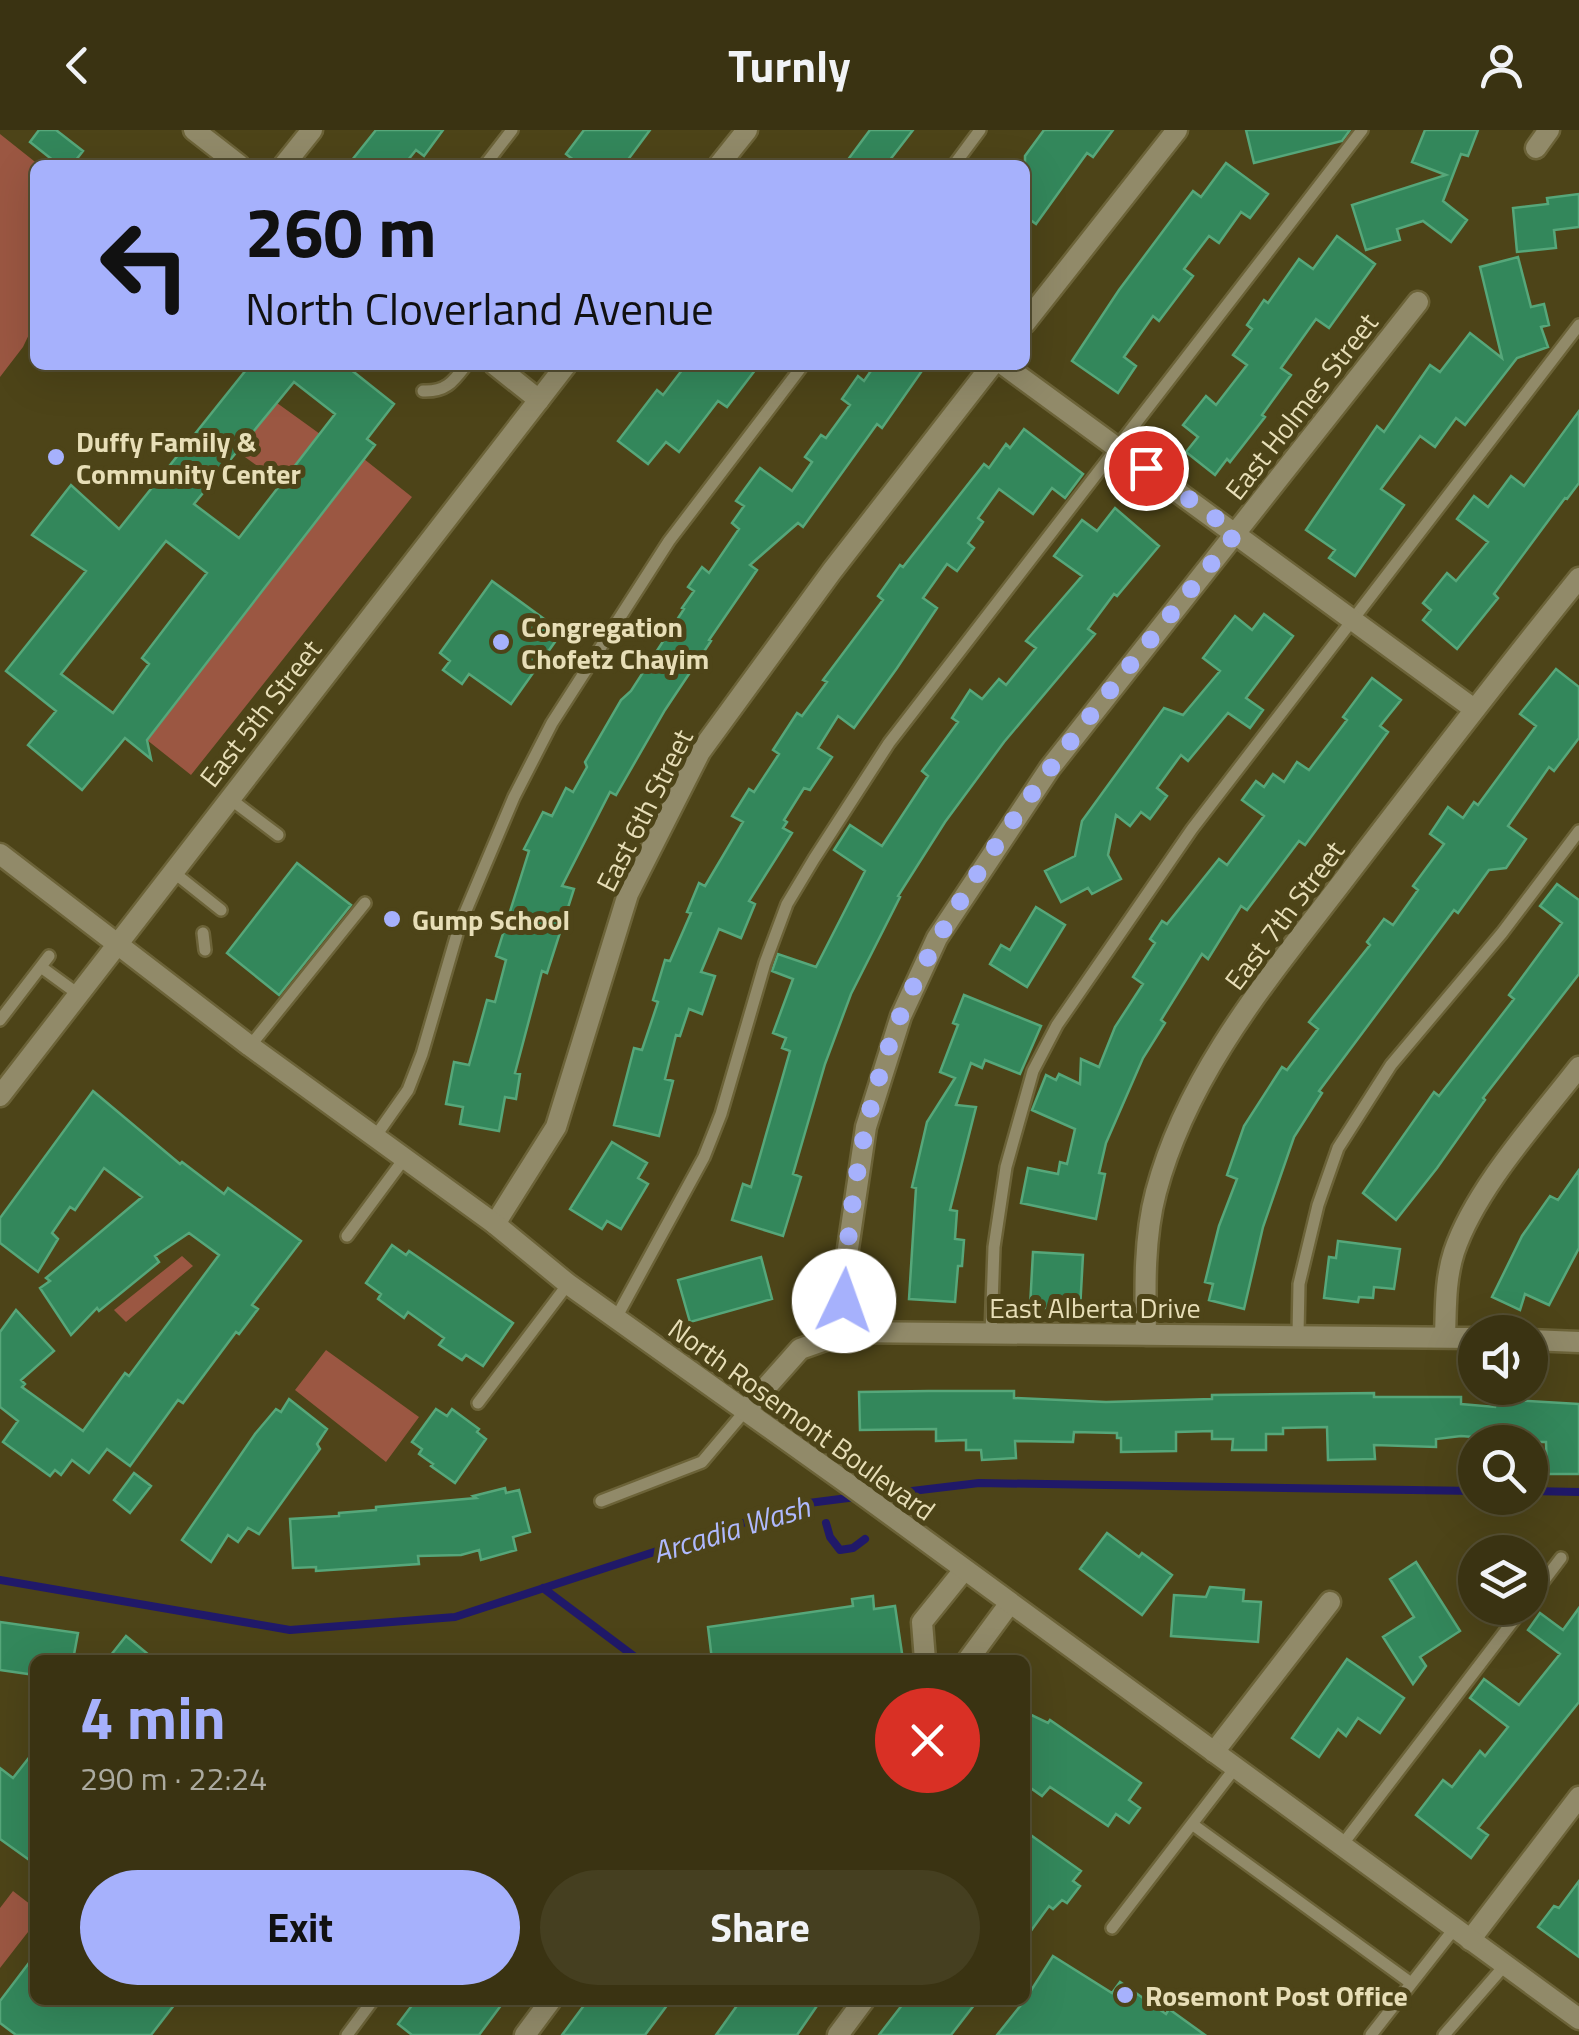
<!DOCTYPE html>
<meta charset="utf-8">
<style>
:root{--surface:#3a3312;--page:#453f20;--text:#f1f3f6;--muted:#abaa9f;--line:#544e32;--accent:#a6b1fc}
body{margin:0;font-family:"Titillium Web",sans-serif;background:var(--page);color:var(--text);height:100vh;display:flex;flex-direction:column;font-size:38px;white-space:nowrap}
*{box-sizing:border-box;margin:0}
p{font-size:32px;color:var(--muted)}
.icon{flex:none;width:55px;height:55px;fill:none;stroke:currentColor;stroke-width:2;stroke-linecap:round;stroke-linejoin:round}
.map{position:relative;flex:1;overflow:hidden}
.side{position:absolute;left:30px;top:1525px;width:1000px;height:350px;display:flex;flex-direction:column;background:var(--surface);border-radius:15px;box-shadow:0 10px 40px #0002,0 0 0 2px var(--line)}
.side>*{flex:none}
.hud{position:absolute;left:30px;top:30px;width:1000px;height:210px;border-radius:15px;box-shadow:0 10px 40px #0002,0 0 0 2px var(--line);background:#a6b1fc;color:#111;overflow:hidden}
.tools{position:absolute;left:1458px;top:1185px;display:grid;gap:20px}
.tools a{display:grid;place-items:center;width:90px;height:90px;border-radius:50%;background:var(--surface);box-shadow:0 10px 40px #0002,0 0 0 2px var(--line);font-size:50px}
.pin{position:absolute;display:grid;place-items:center;width:85px;height:85px;color:#fff;margin:-42px;border:5px solid #fff;border-radius:50%;box-shadow:0 2px 10px #0007}
.me{position:absolute;width:110px;margin:-55px;rotate:3deg;stroke-linejoin:round;filter:drop-shadow(0 0 8px #0008)}
.turn{display:flex;align-items:center;gap:35px;height:210px;padding:0 50px;font-size:45px}
.turn .icon{width:130px;height:130px;stroke-width:2.5}
.turn b{display:block;font-size:70px;line-height:85px}
.round{display:grid;place-items:center;flex:none;width:105px;height:105px;border-radius:52px;background:var(--page)}
.headline{display:flex;align-items:center;justify-content:space-between;height:170px;padding:0 50px}
h1{font-size:60px;font-weight:700;line-height:75px;color:var(--accent)}
.button{display:flex;gap:20px;margin-top:auto;padding:20px 50px}
.button a{flex:1;height:115px;border-radius:60px;background:var(--accent);color:#111;font-size:40px;font-weight:700;line-height:115px;text-align:center}
.button a+a{background:var(--page);color:var(--text)}
header{display:flex;justify-content:space-between;align-items:center;height:130px;padding:0 50px;background:var(--surface);font-size:45px;font-weight:700}
.map>svg:first-child{display:block}
.green{fill:#9b5742}
.lines{fill:none;stroke-linecap:round;stroke-linejoin:round}
.stream{stroke:#201969;stroke-width:8}
.building{fill:#33875b;stroke:#56a77a;stroke-width:2.5;fill-rule:evenodd}
.service-casing{stroke:#6c6338;stroke-width:16}
.minor-casing{stroke:#6c6338;stroke-width:25}
.tertiary-casing{stroke:#6c6338;stroke-width:25}
.service{stroke:#918a69;stroke-width:11}
.minor{stroke:#918a69;stroke-width:20}
.tertiary{stroke:#918a69;stroke-width:20}
.route{stroke:#a6b1fc;stroke-width:18;stroke-dasharray:0 32.4}
.poi-dot{fill:#a6b1fc;stroke:#4d4418;stroke-width:4}
.labels{text-anchor:middle;dominant-baseline:central;stroke-width:10;stroke-linejoin:round;paint-order:stroke}
.street-label{font-size:28px;fill:#e7deb7;stroke:#4d4418}
.poi-label{font-size:28px;font-weight:bold;fill:#e7deb7;stroke:#4d4418;text-anchor:start}
.water-label{font-size:30px;font-style:italic;fill:#afb9fd;stroke:#4d4418}
</style>
<header><svg class="icon" aria-label="back" viewBox="0 0 24 24"><path d="M15 5l-7 7 7 7"/></svg>Turnly<svg class="icon" aria-label="person" viewBox="0 0 24 24"><circle cx="12" cy="8" r="4"/><path d="M4 21q1-7 8-7t8 7"/></svg></header>
<div class="map">
<svg width="1579" height="1905" viewBox="0 0 1579 1905">
<rect width="100%" height="100%" fill="#4d4418"/>
<!-- green -->
<path class="green" d="M0,4L39,35H35V192L23,217L0,247Z
M277,273L320,304L281,353L238,322Z
M364,329L412,367L191,645L147,610Z
M182,1126L193,1136L126,1192L114,1180Z
M326,1220L419,1287L386,1332L295,1260Z
M13,1761L35,1778V1793L0,1838V1778Z"/>
<g class="lines">
<!-- stream -->
<path class="stream" d="M1530,1361L1579,1362
M870,1366L979,1353L1475,1361
M826,1393L830,1407L840,1420L853,1418L865,1409
M0,1450L290,1500L455,1487L801,1374L856,1367
M543,1458L639,1530"/>
</g>
<!-- building -->
<path class="building" d="M39,0H56L83,21L72,35H59L30,12Z
M376,0H443L424,26L416,20L404,35H348Z
M584,0H650L624,35H580L566,24Z
M870,0H913L886,35H844Z
M1044,0H1113L1093,27L1087,23L1036,94L1025,86V26Z
M1246,0H1350L1342,11L1254,33Z
M1425,0H1478L1468,26L1461,24L1443,71L1467,90L1451,112L1423,91L1397,99L1400,110L1366,120L1352,75L1446,45L1412,32Z
M1226,33L1268,64L1250,88L1241,82L1219,113L1209,106L1184,139L1193,146L1159,191L1153,186L1124,227L1136,236L1118,263L1072,231L1119,160L1193,61L1201,67Z
M1579,64V97L1554,100L1556,118L1517,122L1513,78L1548,74L1547,68Z
M1337,106L1375,134L1329,198L1316,189L1281,238L1291,245L1262,285L1265,287L1230,332L1227,329L1215,345L1186,322L1198,307L1183,295L1206,266L1216,275L1247,235L1233,225L1252,199L1247,195L1264,170L1268,173L1299,129L1313,139Z
M1518,127L1531,177L1544,174L1549,195L1541,197L1548,217L1517,228L1465,295L1456,288L1435,317L1420,306L1381,359L1404,375L1355,446L1329,428L1335,420L1306,400L1377,296L1384,302L1430,235L1440,242L1470,203L1502,228L1480,137Z
M250,235H345L394,274L367,309L375,315L147,610L151,629L125,608L82,660L28,615L56,581L6,541L86,441L32,405L71,355L119,399ZM294,252L335,284L239,408L194,374ZM166,411L207,443L142,528L149,534L113,583L61,544Z
M686,235H759L727,277L718,271L679,322L666,312L648,334L618,311L657,260L663,265Z
M875,235H926L882,298L877,294L803,397L798,393L750,435L757,440L709,510L711,511L665,580L616,665L610,662L562,756L574,759L547,843L542,841L515,943L520,944L516,969L505,967L499,1001L460,994L463,977L446,974L454,932L469,935L487,870L495,872L506,830L496,826L529,721L524,719L543,682L552,686L566,658L573,662L587,637L585,632L621,570L631,561L684,479L682,478L694,461L688,457L702,437L709,443L739,399L732,393L744,376L736,371L760,338L792,361L812,332L805,327L821,305L826,308L850,275L842,269L858,246L864,251Z
M1579,281V353L1567,369L1565,368L1494,464L1498,468L1457,519L1423,490L1431,480L1423,473L1447,443L1456,451L1488,412L1457,389L1474,366L1488,377L1511,346L1524,356Z
M1024,299L1083,344L1065,368L1052,358L1033,384L999,359L978,388L983,392L968,413L974,418L957,441L947,434L923,468L937,478L897,538L854,598L838,586L818,618L832,627L810,660L804,658L784,690L787,692L783,698L792,703L749,771L755,774L741,808L719,799L701,842L715,846L702,884L689,879L680,906L676,905L665,949L673,951L659,1006L614,995L634,918L642,920L658,872L653,870L665,830L670,831L691,783L687,782L699,753L705,756L743,692L732,686L749,659L754,662L779,624L773,620L797,583L802,586L827,552L823,550L883,470L878,466L900,435L903,437L984,334L989,338L1006,314L1010,318Z
M1115,378L1159,416L1117,466L1114,464L1088,499L1095,504L1004,612L945,692L898,766L900,767L851,864L825,934L793,1044L801,1047L783,1106L732,1090L743,1054L751,1057L790,921L782,918L786,908L773,903L793,849L772,841L778,824L816,837L865,741L834,720L850,695L882,716L928,646L922,641L958,592L952,588L970,560L982,569L999,549L1006,555L1036,518L1026,511L1082,446L1054,426L1082,390L1097,401Z
M492,451L562,502L511,574L469,544L462,554L443,540L450,531L440,523Z
M1264,484L1293,506L1246,568L1263,580L1250,598L1228,583L1188,631L1181,625L1157,658L1167,666L1150,689L1141,682L1130,696L1116,685L1108,725L1121,749L1092,764L1088,758L1061,772L1045,741L1075,726L1082,691L1164,578L1183,585L1220,541L1203,528L1235,486L1252,500Z
M1556,539L1579,557V608L1554,641L1549,637L1508,696L1526,709L1506,738L1489,740L1458,783L1454,780L1319,961L1322,963L1294,1007L1263,1097L1244,1179L1209,1170L1213,1154L1205,1152L1219,1096L1237,1049L1227,1045L1244,996L1282,937L1287,940L1318,899L1309,892L1370,815L1367,812L1384,789L1393,795L1418,760L1413,756L1444,714L1430,704L1448,677L1463,688L1474,672L1478,675L1536,596L1520,584Z
M1372,548L1401,570L1380,596L1388,602L1305,715L1299,711L1247,780L1241,776L1208,829L1202,824L1161,890L1165,893L1143,928L1106,1013L1099,1043L1105,1044L1096,1089L1021,1073L1028,1038L1058,1044L1060,1032L1067,1034L1075,999L1032,980L1046,945L1056,950L1059,944L1080,954L1081,929L1099,937L1115,897L1143,854L1133,847L1155,813L1150,809L1162,791L1167,794L1219,729L1227,735L1264,686L1242,670L1256,651L1264,657L1273,644L1284,652L1297,632L1309,640L1347,590L1343,587Z
M297,733L351,775L279,865L227,823Z
M1557,754L1579,770V844L1483,968L1485,970L1437,1038L1396,1090L1363,1063L1434,962L1439,966L1514,869L1509,865L1562,793L1540,776Z
M1036,777L1065,795L1027,857L990,834L1001,815L1010,820Z
M964,865L1041,896L1020,944L985,930L982,938L971,933L956,975L976,977L950,1080L957,1081L955,1109L964,1110L962,1136H958L955,1172L909,1169L916,1058L912,1057L927,992L955,948L940,942L958,895L953,893Z
M93,961L180,1034L182,1032L224,1064L228,1058L301,1111L252,1175L258,1179L239,1204L236,1202L183,1273L178,1270L130,1336L107,1319L89,1343L72,1330L61,1345L55,1340L50,1346L3,1312L18,1291L0,1277V1202L16,1180L54,1221L21,1250L25,1254L22,1257L83,1301L125,1243L129,1246L219,1125L189,1103L155,1126L159,1132L99,1181L97,1178L71,1205L40,1158L50,1151L46,1148L142,1067L104,1038L75,1080L70,1077L52,1103L58,1109L38,1142L0,1113V1088Z
M612,1012L647,1033L638,1048L648,1054L621,1099L607,1091L602,1099L570,1079Z
M1579,1040V1118L1549,1175L1525,1164L1520,1180L1492,1167L1522,1106L1550,1066L1558,1070Z
M1338,1111L1400,1119L1394,1159L1374,1157L1373,1168L1359,1167L1358,1172L1324,1168L1329,1127L1336,1128Z
M392,1115L406,1125L409,1121L513,1193L483,1236L466,1225L462,1230L439,1215L444,1208L408,1182L404,1188L378,1169L381,1164L366,1153Z
M1033,1122L1083,1125L1080,1180L1030,1177Z
M761,1127L772,1169L690,1192L678,1150Z
M929,1261H1014V1268L1106,1272L1212,1269V1265L1374,1263V1267H1461V1274L1495,1277L1496,1269L1579,1274V1344H1547L1546,1312H1498V1309L1461,1306L1436,1309V1317L1374,1315L1375,1329L1328,1330L1327,1297L1283,1298V1304H1266V1320H1232L1233,1309H1212V1301L1176,1302V1321L1121,1322V1308H1117V1303L1074,1302L1073,1312L1015,1311L1016,1328L982,1330L981,1320H966V1310L936,1311V1299L860,1300L859,1262Z
M289,1269L327,1299L317,1314L320,1319L259,1404L248,1398L238,1412L228,1405L211,1432L182,1410L255,1304L276,1279L281,1282Z
M436,1279L447,1286L452,1279L479,1299L477,1302L486,1309L455,1353L431,1336L433,1334L419,1324L422,1319L412,1312Z
M134,1343L151,1356L130,1383L114,1370Z
M505,1358L506,1363L519,1360L530,1402L513,1407L516,1420L481,1430L479,1420L461,1425L418,1426L419,1434L316,1441V1437L293,1438L290,1389L339,1386V1383L376,1380V1377L476,1368L473,1366Z
M1107,1403L1139,1427L1142,1423L1172,1445L1142,1485L1080,1439Z
M1416,1432L1460,1501L1420,1527L1426,1536L1413,1554L1383,1507L1414,1487L1390,1449Z
M1210,1457L1244,1460L1243,1471L1261,1472L1258,1512L1171,1506L1174,1465L1206,1467Z
M873,1466L874,1479L895,1476L903,1530H712L708,1497L853,1476L852,1469Z
M1579,1478V1572L1478,1698L1488,1705L1471,1728L1416,1685L1443,1650L1452,1657L1480,1621L1485,1626L1508,1597L1470,1568L1484,1549L1519,1575L1560,1524L1528,1500L1540,1483L1563,1500Z
M0,1492L78,1503L73,1530H35V1545L0,1540Z
M126,1506L155,1530H107Z
M1347,1529L1404,1568L1380,1603L1358,1588L1346,1606L1338,1599L1319,1627L1292,1608Z
M1025,1582L1048,1593L1050,1590L1141,1653L1129,1670L1140,1678L1129,1693L1116,1684L1108,1696L1050,1657L1042,1666L1025,1654Z
M35,1620V1734L0,1709V1638L13,1648Z
M1025,1701L1081,1741L1073,1751L1080,1756L1067,1773L1062,1770L1053,1779L1049,1776L1025,1809Z
M1579,1751V1827L1538,1797L1554,1776L1559,1778Z
M35,1825V1870H178L151,1905H16L0,1893V1871Z
M1053,1826L1112,1863L1120,1852L1166,1884L1169,1879L1205,1905H997L1025,1870Z
M416,1870H505L479,1905H412L398,1894Z
M588,1870H671L645,1905H562Z
M741,1870H821L797,1905H716Z
M906,1870H978L951,1905H879Z"/>
<g class="lines">
<!-- service casing -->
<g class="service-casing">
<path id="service" d="M485,35L512,0
M954,35L980,0
M423,261C446,262 453,252 466,235
M229,668L278,705
M172,741L221,780
M203,803L205,820
M41,837L78,864
M0,890L49,826
M250,916L365,773
M375,1007L408,960L422,924L459,797L514,667L552,593L669,411L803,235
M347,1106L404,1029
M616,1188L704,1027L721,984L765,833L787,774L814,729L889,613L1362,0
M1298,1204L1299,1154L1318,1075L1338,1018L1391,935L1502,803L1579,701
M991,1205L994,1117L1006,1037L1033,941L1057,895L1192,699L1579,195
M478,1273L568,1154
M601,1371L702,1332L745,1281
M1530,1469L1561,1428
M1192,1694L1411,1853
M1342,1715L1523,1478
M1112,1798L1235,1638
M347,1905L373,1870
M1371,1905L1454,1799
M1444,1905L1505,1835"/>
</g>
<!-- minor casing -->
<g class="minor-casing">
<path id="minor" d="M194,0L239,35
M1536,18L1549,0
M284,35L312,0
M1025,193L1177,0
M495,235L539,270
M1004,235L1474,579
M495,1094L556,997L628,764L700,622L832,441L992,235
M848,1202L846,1132L866,997L901,886L937,808L1050,638L1418,172
M1146,1205C1145,1158 1144,1107 1156,1062C1188,941 1272,844 1346,747C1423,646 1500,546 1579,448
M1445,1207C1446,1178 1445,1150 1454,1122C1475,1059 1538,990 1579,937
M1530,1210L1579,1212
M745,1281L800,1219L848,1202L1475,1208
M925,1530L922,1492L964,1440
M968,1530L1010,1473
M1214,1622L1330,1472
M1470,1810L1579,1667
M525,1905L551,1870
M838,1905L864,1870"/>
</g>
<!-- tertiary casing -->
<g class="tertiary-casing">
<path id="tertiary" d="M719,35L747,0
M0,724L250,916L495,1094L568,1154L851,1356L1579,1889
M0,966L566,235"/>
</g>
<!-- service -->
<use href="#service" class="service"/>
<!-- minor -->
<use href="#minor" class="minor"/>
<!-- tertiary -->
<use href="#tertiary" class="tertiary"/>
</g>
<g class="lines">
<!-- route -->
<path class="route" d="M844,1171C848,1075 864,978 899,889C922,832 954,780 987,729C1062,615 1151,510 1236,403L1146,338"/>
</g>
<!-- markers -->
<g class="poi-dot">
<circle cx="56" cy="327" r="10"/>
<circle cx="501" cy="512" r="10"/>
<circle cx="392" cy="789" r="10"/>
<circle cx="1125" cy="1865" r="10"/>
</g>
<g class="labels">
<!-- street labels -->
<g class="street-label">
<text transform="translate(1301 276) rotate(-52)">East Holmes Street</text>
<text transform="translate(260 583) rotate(-52)">East 5th Street</text>
<text transform="translate(644 680) rotate(-63)">East 6th Street</text>
<text transform="translate(1284 785) rotate(-53)">East 7th Street</text>
<text x="1095" y="1177">East Alberta Drive</text>
<text transform="translate(802 1289) rotate(36)">North Rosemont Boulevard</text>
</g>
<!-- poi labels -->
<g class="poi-label">
<text x="76" y="311">Duffy Family &amp;<tspan x="76" dy="32">Community Center</tspan></text>
<text x="521" y="496">Congregation<tspan x="521" dy="32">Chofetz Chayim</tspan></text>
<text x="412" y="789">Gump School</text>
<text x="1145" y="1865">Rosemont Post Office</text>
</g>
<!-- water labels -->
<g class="water-label">
<text transform="translate(731 1399) rotate(-17)">Arcadia Wash</text>
</g>
</g>
</svg>
<div class="tools">
<a><svg class="icon" aria-label="sound" viewBox="0 0 24 24"><path d="M4 9h4l5-4v14l-5-4H4zM17 9q2 3 0 6"/></svg></a>
<a><svg class="icon" aria-label="search" viewBox="0 0 24 24"><circle cx="10" cy="10" r="6"/><path d="M15 15l6 6"/></svg></a>
<a><svg class="icon" aria-label="layers" viewBox="0 0 24 24"><path d="M12 4l9 5-9 5-9-5zM3 14l9 5 9-5"/></svg></a>
</div>
<div class="pin" style="left:1146px;top:338px;background:#d93025"><svg class="icon" aria-label="arrive" viewBox="0 0 24 24"><path d="M6 21V4h12l-3 4 3 4H6"/></svg></div>
<svg class="me" style="left:844px;top:1171px" viewBox="-20 -20 40 40"><circle r="19" fill="#fff"/><path d="M0-13L10 11 0 6-10 11z" fill="#a6b1fc"/></svg>
<div class="hud">
<div class="turn"><svg class="icon" aria-label="left" viewBox="0 0 24 24"><path d="M17 20v-9H6M10 6l-5 5 5 5"/></svg><div><b>260 m</b>North Cloverland Avenue</div></div>
</div>
<section class="side">
<div class="headline"><div><h1>4 min</h1><p>290 m · 22:24</p></div><a class="round" style="background:#d93025;color:#fff"><svg class="icon" aria-label="close" viewBox="0 0 24 24"><path d="M6 6l12 12M18 6L6 18"/></svg></a></div>
<div class="button"><a>Exit</a><a>Share</a></div>
</section>
</div>
